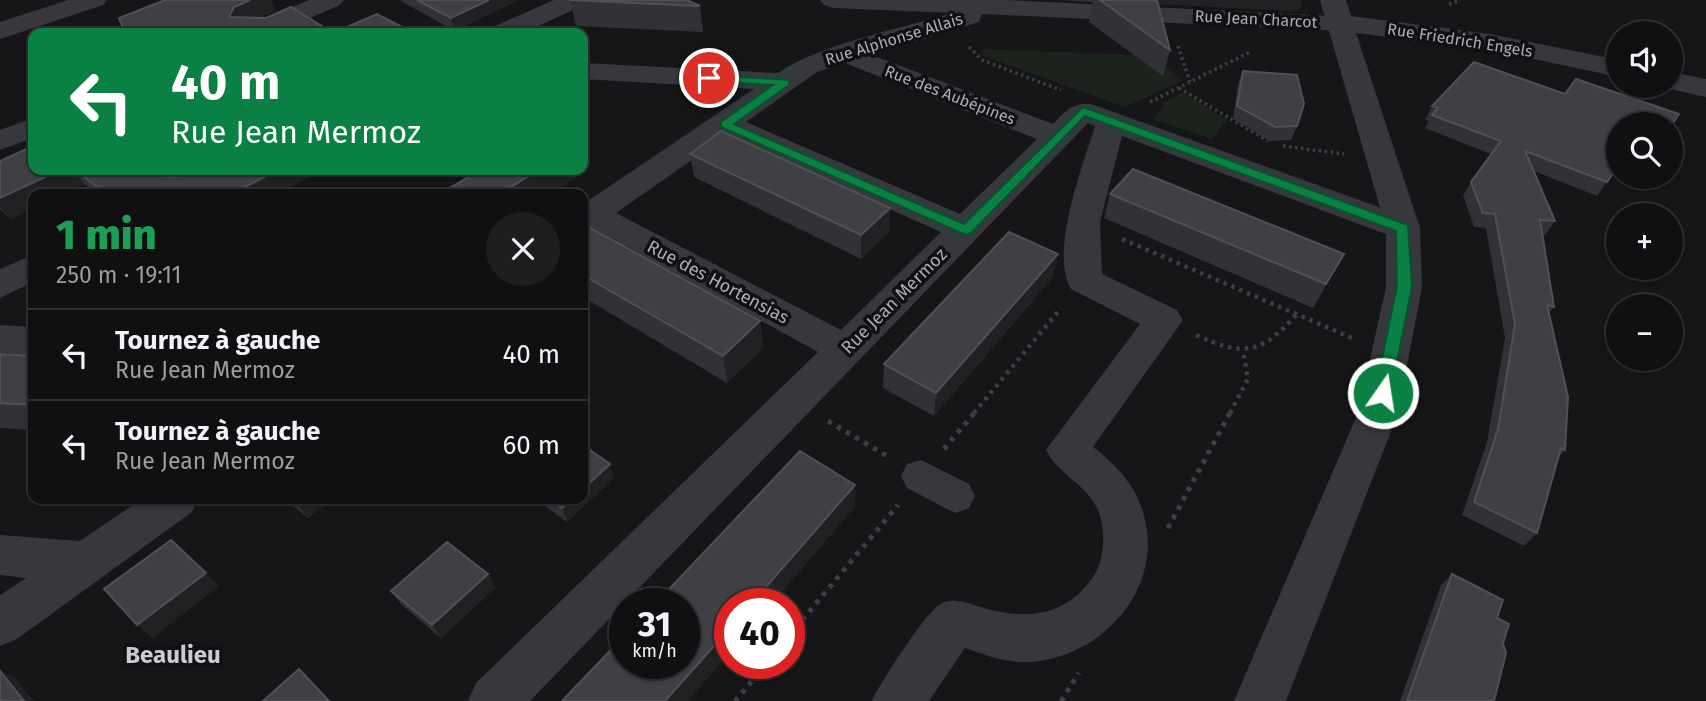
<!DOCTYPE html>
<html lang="fr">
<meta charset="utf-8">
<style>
:root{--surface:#101012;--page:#1e1e20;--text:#f1f3f6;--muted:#9c9d9f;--line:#303032}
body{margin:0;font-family:"Fira Sans",sans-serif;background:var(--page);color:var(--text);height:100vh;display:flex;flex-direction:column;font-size:26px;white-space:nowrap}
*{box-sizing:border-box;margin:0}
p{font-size:23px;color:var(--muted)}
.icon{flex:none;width:38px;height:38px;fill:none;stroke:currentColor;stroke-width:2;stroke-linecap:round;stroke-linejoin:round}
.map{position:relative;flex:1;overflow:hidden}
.side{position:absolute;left:28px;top:189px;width:560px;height:315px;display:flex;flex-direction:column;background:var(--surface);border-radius:14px;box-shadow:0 2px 5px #0004,0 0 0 2px var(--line)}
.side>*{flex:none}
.banner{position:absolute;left:28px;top:28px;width:560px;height:147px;border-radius:14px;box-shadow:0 2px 5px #0004,0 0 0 2px var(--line);background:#0b8043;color:#fff;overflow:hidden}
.tools{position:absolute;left:1606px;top:21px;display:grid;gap:14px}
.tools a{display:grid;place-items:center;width:77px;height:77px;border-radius:50%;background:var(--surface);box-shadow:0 2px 5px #0004,0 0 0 2px var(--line);font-size:35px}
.speed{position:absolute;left:609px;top:588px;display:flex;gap:14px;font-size:35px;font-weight:700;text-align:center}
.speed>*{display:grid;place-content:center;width:91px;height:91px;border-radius:50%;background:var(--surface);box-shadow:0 2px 5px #0004,0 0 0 2px var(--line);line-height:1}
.speed small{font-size:18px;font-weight:400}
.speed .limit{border:10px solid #d22;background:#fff;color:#111}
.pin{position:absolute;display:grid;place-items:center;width:60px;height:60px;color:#fff;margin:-30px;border:4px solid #fff;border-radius:50%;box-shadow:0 2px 7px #0007}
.me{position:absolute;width:77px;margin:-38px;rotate:13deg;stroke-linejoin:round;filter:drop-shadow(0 0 5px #0008)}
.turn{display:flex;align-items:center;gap:24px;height:147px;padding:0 28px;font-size:32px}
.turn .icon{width:91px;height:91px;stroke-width:2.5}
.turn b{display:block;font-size:49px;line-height:60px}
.round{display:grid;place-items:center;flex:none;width:74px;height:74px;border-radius:37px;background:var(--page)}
.head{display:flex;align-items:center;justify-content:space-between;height:119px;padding:0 28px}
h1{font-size:42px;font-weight:800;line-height:52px;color:#1e9e55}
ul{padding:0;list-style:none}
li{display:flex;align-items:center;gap:21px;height:91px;padding:0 28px;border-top:2px solid var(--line)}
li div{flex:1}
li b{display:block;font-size:26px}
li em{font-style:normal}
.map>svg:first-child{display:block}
.built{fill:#222225}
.green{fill:#1c231d}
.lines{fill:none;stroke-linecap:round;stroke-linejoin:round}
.path-far2{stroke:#3d3f44;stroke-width:3.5;stroke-dasharray:2.5 3.5;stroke-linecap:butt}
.path-far1{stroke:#3d3f44;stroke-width:4.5;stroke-dasharray:3.5 5;stroke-linecap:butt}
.path{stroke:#3d3f44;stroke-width:5;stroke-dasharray:4.5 6;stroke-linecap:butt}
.pedestrian{fill:#37383d;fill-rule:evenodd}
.minor{fill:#37383d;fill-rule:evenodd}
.tertiary{fill:#37383d;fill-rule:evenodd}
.wall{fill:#323236}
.shaded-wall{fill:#212124}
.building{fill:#3f3f44;stroke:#4f5156;stroke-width:2}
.route{fill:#0b8043;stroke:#07532c;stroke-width:2}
.labels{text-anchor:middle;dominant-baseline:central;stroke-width:7;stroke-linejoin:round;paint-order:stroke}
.far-street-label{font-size:16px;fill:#a8adb8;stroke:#111113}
.street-label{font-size:18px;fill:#a8adb8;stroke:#111113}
.near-quarter-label{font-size:24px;font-weight:bold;fill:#c9ccd4;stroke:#111113}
</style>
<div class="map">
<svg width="1706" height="701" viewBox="0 0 1706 701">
<rect width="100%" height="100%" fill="#161618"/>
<!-- built -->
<path class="built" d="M1079,0H1301L1302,5L1299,10L1292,11Z"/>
<!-- green -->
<path class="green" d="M982,49L1158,56L1182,81L1125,107L983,56Z
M1183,92L1227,120L1212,139L1153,119L1166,102Z"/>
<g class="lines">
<!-- path-far2 -->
<path class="path-far2" d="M1449,4L1461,0
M1178,46L1190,82
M969,47L982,60L1061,90
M1179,88L1268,141
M1150,102L1250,52
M1283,146L1344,154"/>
<!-- path-far1 -->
<path class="path-far1" d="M1122,239L1352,338
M1196,335C1244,357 1261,354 1296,315
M974,413L1061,308
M1230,413L1248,379L1243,351"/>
<!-- path -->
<path class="path" d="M828,421L887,456
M944,449L976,411
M1168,528L1231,411
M789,636L898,505
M735,701L767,663
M1061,701L1079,673"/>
<!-- pedestrian -->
<path class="pedestrian" d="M921,460L969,484L975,496L969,508L955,513L907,488L901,476L907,464Z"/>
<!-- minor -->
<path class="minor" d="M68,0H107L103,5L0,39V22Z
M309,0H344L340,5L275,33H240L244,27Z
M554,0H588L584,5L523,33H489L493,27Z
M820,0H1006L1352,17L1356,23L1352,29L1343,31L982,14L979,22L872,55L1053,124C1066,111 1074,100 1094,105L1415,220L1420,228L1415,236L1403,239L1391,236L1122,136L1100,222L1102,274L1177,310L1183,320L1093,447C1117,465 1139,489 1145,520C1162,592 1099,659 1028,662C1007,663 985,655 965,648L929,701H872C880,683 924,615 939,605C954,596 965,603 980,607C1024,620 1065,618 1093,577C1105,560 1106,529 1098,510C1087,485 1058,474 1046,450L1140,324L1071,289C1049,252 1083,165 1095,126L1088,123L530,701H468L476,683L818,352L593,228L583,231V204L754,89L583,79V63L778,73C820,44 900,29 952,13L833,8L824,5ZM845,63L1037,139L960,214L746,122L817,72ZM726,136L941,232L841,330L616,213Z
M33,118V138L0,150V130Z
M33,255V282L0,298V269Z
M0,325L33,327V355L0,353Z
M142,499H198L192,512L17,639L0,646V595L26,578L0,575V535L80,541Z"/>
<!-- tertiary -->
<path class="tertiary" d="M1320,0H1346L1351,16L1490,34L1619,60V77L1490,50L1356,33L1420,228L1422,287L1398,413L1286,701H1234L1358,413L1386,287V228Z
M1671,72L1706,79V97L1661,87L1671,86Z"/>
</g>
<!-- wall -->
<path class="wall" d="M399,0H518L455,31Z
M570,0L700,6L703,32L576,26Z
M1060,0H1157L1170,50L1163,76L1089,22L1093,2Z
M1243,71L1297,126L1291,140L1270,141L1233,119L1238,84Z
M1432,106L1619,124V169L1616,168L1597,196L1534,171L1555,221L1545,235H1542L1554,307L1549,313L1565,450L1559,456L1537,533L1524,546L1462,515L1487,442L1505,338L1486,228L1474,227L1463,195L1471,182L1491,154L1425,128L1429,121L1425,120Z
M690,154L890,208L889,232L861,259L694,177Z
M0,161L33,170H190L175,177L321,170L278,194H96L84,184L11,219L0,209Z
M1110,194L1331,277L1313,308L1104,218Z
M583,227L760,321L763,348L727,383L583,297Z
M1053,277L934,416L883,388L884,364Z
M0,354L33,356V430L0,428Z
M614,478L567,522L535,499H583Z
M285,499H333L308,518Z
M488,574L495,588L441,638L401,604L391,591Z
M1452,574L1497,618L1503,643L1494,701H1400L1441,585Z"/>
<!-- shaded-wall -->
<path class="shaded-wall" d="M250,0H271L276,11L243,25L229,17L234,7Z
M489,0H518L455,31L451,18Z
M60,170H73L84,184L63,194H33V209L11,219L0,207V198Z
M145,170H190L160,185L141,175Z
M277,170H321L278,194H232Z
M538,170H576L578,176L551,194H500Z
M890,208L889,232L861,259V235Z
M1058,254L1053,277L934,416L936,393Z
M760,321L763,348L727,383L723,356Z
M610,464L614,478L567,522L562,508L572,499H583V489Z
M855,485V507L772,604H751Z
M304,499H333L308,518L297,504Z
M206,573L219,586L153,638L137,625Z
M488,574L495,588L441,638L432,625Z
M730,628V653L688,701H665Z
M0,669L16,679L34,701H24L0,671Z"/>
<!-- building -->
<path class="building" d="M165,0H250L234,7L229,17L266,18L291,7L333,33L377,14L414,33H125L119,18Z
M417,0H489L451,18Z
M570,0H687L700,6Z
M1100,0H1157L1170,50Z
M1474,62L1565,94L1576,79L1679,114L1671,126V124H1619V164L1607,182L1525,151L1555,221L1540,220L1554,307L1547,305L1568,397L1565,450L1561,448L1537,533L1474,502L1498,429L1515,324L1495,214L1483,213L1471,182L1501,141L1432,115L1438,108L1432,106Z
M1243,71L1297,75L1304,104L1297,126L1275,127L1237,106Z
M721,131L890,208L861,235L690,154Z
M33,146V170H60L0,198V161Z
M1133,169L1344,254L1326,284L1110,194Z
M75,170H145L141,175L177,177L203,170H277L232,194H106Z
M480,170H538L500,194H440Z
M585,225L760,321L723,356L583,275V227Z
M1009,232L1058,254L936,393L884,364Z
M0,354L33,356V405L0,403Z
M583,445L610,464L583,489Z
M800,451L855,485L751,604H730V628L665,701H562L625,635V663H684V604H655Z
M290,499H304L297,504Z
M548,499H572L562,508Z
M171,540L206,573L137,625L104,589Z
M447,542L488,574L432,625L391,591Z
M1452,574L1503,600L1497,618L1509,624L1503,643L1506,653L1494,701H1407Z
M299,669L329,701H263Z
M0,671L24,701H0Z"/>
<!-- route -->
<path class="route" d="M709,75L789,80V85L734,124L964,224L1083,107L1408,225L1412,286L1391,393L1383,400L1375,393L1397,286L1396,231L1085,116L971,233L966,235L721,127V122L773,85L705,81L703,78Z"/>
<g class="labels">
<!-- far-street labels -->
<g class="far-street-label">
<text transform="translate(1256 19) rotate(3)">Rue Jean Charcot</text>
<text transform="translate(894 39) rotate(-17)">Rue Alphonse Allais</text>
<text transform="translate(1460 40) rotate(9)">Rue Friedrich Engels</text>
<text transform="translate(950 95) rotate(21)">Rue des Aubépines</text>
</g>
<!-- street labels -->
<g class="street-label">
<text transform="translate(718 282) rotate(28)">Rue des Hortensias</text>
<text transform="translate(894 301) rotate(-45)">Rue Jean Mermoz</text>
</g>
<!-- near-quarter labels -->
<g class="near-quarter-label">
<text x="173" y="655">Beaulieu</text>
</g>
</g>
</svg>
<div class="tools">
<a><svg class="icon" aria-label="sound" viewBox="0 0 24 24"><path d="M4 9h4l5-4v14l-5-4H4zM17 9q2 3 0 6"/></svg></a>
<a><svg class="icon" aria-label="search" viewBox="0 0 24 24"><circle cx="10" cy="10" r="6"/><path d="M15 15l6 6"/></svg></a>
<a>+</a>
<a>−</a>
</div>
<div class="speed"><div>31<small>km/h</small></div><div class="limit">40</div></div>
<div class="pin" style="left:709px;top:78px;background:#d93025"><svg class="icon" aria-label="arrive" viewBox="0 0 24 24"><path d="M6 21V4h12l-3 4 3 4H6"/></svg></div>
<svg class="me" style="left:1383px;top:393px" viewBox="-20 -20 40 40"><circle r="17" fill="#0b8043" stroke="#fff" stroke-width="3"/><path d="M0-11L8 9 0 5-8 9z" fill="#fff"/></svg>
<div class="banner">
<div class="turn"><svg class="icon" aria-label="left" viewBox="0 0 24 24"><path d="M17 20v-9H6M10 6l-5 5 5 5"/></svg><div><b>40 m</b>Rue Jean Mermoz</div></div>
</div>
<section class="side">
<div class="head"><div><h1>1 min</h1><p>250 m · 19:11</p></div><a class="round"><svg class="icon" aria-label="close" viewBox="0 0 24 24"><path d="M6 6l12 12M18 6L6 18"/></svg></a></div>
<ul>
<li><svg class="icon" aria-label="left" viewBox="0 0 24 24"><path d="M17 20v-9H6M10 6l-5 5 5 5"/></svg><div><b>Tournez à gauche</b><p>Rue Jean Mermoz</p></div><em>40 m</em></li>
<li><svg class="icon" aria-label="left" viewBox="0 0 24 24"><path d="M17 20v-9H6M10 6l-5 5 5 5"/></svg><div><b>Tournez à gauche</b><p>Rue Jean Mermoz</p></div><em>60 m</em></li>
</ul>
</section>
</div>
